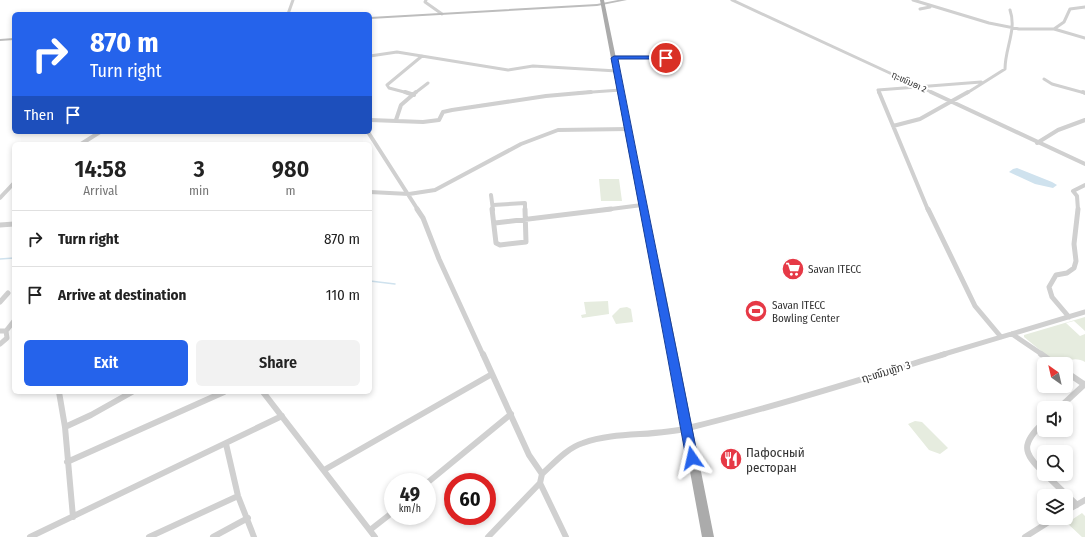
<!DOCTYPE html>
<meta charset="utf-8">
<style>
:root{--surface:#fff;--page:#f2f2f2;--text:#222;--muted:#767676;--line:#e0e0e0;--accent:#2563eb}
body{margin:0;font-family:"Fira Sans Condensed","Noto Sans Lao",sans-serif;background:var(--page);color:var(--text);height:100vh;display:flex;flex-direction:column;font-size:15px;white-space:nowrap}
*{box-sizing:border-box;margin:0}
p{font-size:13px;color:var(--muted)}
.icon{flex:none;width:22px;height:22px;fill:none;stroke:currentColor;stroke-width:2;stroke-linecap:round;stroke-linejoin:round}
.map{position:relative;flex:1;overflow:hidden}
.side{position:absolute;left:12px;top:142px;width:360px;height:252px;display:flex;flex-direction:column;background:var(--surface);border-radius:6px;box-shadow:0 2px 6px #0003}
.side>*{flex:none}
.banner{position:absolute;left:12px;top:12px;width:360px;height:122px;border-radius:6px;box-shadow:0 2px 6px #0003;background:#2563eb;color:#fff;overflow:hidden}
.needle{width:26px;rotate:326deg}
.buttons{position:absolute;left:1037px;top:357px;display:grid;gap:8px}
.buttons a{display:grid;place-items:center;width:36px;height:36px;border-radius:6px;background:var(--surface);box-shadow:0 2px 6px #0003;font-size:20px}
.speed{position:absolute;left:384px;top:473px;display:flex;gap:8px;font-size:20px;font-weight:700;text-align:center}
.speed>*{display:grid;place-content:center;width:52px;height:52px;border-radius:50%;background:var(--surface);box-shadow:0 2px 6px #0003;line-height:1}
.speed small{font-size:10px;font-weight:400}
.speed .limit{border:6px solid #d22;background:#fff;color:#111}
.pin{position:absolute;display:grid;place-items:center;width:34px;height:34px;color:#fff;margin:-17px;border:2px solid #fff;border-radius:50%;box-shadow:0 1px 4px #0007}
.me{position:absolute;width:44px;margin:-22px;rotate:349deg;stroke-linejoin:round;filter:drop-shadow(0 0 3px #0008)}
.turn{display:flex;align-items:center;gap:14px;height:84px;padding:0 12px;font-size:18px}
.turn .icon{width:52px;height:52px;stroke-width:2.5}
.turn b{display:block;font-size:28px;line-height:34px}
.then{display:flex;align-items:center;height:38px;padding:0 12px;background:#0003;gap:8px;font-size:15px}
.eta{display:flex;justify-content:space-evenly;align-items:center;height:68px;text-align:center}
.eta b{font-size:24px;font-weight:600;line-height:28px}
.cta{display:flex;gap:8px;margin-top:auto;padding:8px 12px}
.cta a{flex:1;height:46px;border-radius:6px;background:var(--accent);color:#fff;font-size:16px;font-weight:600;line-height:46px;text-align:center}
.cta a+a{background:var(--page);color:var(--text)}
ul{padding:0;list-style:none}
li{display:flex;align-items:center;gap:12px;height:56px;padding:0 12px;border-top:1px solid var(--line)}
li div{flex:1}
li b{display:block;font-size:15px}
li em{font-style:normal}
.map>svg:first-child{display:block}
.green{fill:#e6ecdf}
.water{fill:#cfe2ee}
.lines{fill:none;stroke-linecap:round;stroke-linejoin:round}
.stream{stroke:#cfe2ee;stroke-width:1.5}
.street-far3{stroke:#d0d0d0;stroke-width:3}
.street-far2{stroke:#d0d0d0;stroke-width:4}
.street-far1{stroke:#d0d0d0;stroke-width:5}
.street{stroke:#d0d0d0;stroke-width:6}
.secondary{fill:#bdbdbd;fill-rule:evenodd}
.primary{fill:#ababab;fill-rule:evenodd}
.route{fill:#2563eb;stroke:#184099}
.labels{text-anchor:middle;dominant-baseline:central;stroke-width:4;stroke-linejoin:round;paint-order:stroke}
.far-street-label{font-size:9px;fill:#333;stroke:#fff}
.poi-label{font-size:11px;fill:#333;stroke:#fff;text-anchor:start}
.street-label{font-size:11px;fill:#333;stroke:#fff}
.near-poi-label{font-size:13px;fill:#333;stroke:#fff;text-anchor:start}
</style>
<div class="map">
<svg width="1085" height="537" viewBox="0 0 1085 537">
<rect width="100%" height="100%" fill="#fff"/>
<!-- green -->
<path class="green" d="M599,179H619L622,201H601Z
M608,301L609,314L582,318L581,315L586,314L584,302Z
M627,307L631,309L633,322L616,324L612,316L620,308Z
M1085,317V331L1074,321L1066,323L1080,336L1085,334V362C1076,356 1066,361 1057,364L1024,337V335Z
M915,421L922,422L948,448L940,454L929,450L908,424Z
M1082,513L1085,516V537H1082L1067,523Z"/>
<!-- water -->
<path class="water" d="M1017,168L1052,182L1057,185L1053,188L1035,184L1009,172L1013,169Z"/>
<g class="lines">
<!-- stream -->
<path class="stream" d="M0,259L14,258
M370,281L395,284"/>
<!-- street-far3 -->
<path class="street-far3" d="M426,0L425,2L442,14
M732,0L933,93
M913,0L989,23L1019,29H1054L1064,22L1070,9L1085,7
M920,9L930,7
M288,14L293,0
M1054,29L1085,38
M370,56L397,52L508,70L533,66L617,71
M614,57H681
M1044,79L1052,84L1085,93
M408,93L389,88L387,85L422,56
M415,93L428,83
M578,93L621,90
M879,93L878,90L981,82
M967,93L1005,69C1005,48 1017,30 1010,10"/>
<!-- street-far2 -->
<path class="street-far2" d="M405,92L414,95
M879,92L928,210
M931,92L1085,164
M1083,92L1085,93
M370,120L423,122L439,120L443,112L452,110L546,96L591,92
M396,120L401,105L416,92
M893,126L920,119L968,92
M368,132L418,210
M1037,143L1058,130L1085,120
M81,144L100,132
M370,192L409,194L435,190L521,144L558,130L628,129
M491,195L493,210
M0,198L14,183
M493,205L525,203V210
M603,210L642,205
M1078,210L1077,196L1073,191L1085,185"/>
<!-- street-far1 -->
<path class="street-far1" d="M417,209L423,218L439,259L483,355
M492,209L496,243L500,245L526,242L525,209
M928,209L975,306L1001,337
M495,223L611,209
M0,225L14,224
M0,302L8,293
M1069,317L1052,297L1049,287L1056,275L1067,273L1074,268L1076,261L1074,244L1078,209
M0,331H6L7,338L0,344
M6,331L14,321
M1012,334L1043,355
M941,355L1085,312"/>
<!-- street -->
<path class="street" d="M483,354L529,455L542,474L540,483L566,537
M1041,354L1055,364
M1066,372L1085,385
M59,392L65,427L73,517
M263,392L375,537
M1059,408L1085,384
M1044,422C1021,444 1022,452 1044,473
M65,427L91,415L132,392
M226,444L238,496L254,537
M67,462L224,392
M324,470L492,374
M542,474C554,463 567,448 583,443C616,431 654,437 688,428C774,407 859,380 945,354
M1045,474L1077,505
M427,483L511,414
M1066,511L1085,500
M370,530L393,512
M30,537L282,416
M149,537L238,496
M213,537L248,518
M488,537L540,483
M1025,537L1055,518"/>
<!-- secondary -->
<path class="secondary" d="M618,0H627L597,6L370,19V17L597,4Z
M14,38V40L0,41V39Z"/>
<!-- primary -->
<path class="primary" d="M600,0H604L655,248L663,280L714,537H702L655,280L647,248Z"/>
</g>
<!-- route -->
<path class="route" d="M614,56H666L670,58L666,59H618C644,193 672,325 698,458L696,462L692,464L688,462L686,458C662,325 636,191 611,58Z"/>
<!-- icons -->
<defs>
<g id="supermarket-disc" transform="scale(1.15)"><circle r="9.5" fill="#e63946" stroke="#fff"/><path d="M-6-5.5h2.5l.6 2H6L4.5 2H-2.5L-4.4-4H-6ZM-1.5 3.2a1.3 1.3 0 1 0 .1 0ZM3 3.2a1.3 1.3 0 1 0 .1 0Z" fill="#fff"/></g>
<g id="stadium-disc" transform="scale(1.15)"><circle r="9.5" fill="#e63946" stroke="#fff"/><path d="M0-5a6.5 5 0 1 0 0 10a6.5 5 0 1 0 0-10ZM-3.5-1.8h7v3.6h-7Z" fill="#fff"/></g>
<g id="restaurant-disc" transform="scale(1.15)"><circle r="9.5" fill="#e63946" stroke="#fff"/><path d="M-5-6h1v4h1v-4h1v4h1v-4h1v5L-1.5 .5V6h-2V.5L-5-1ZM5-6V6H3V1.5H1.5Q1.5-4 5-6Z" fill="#fff"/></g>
</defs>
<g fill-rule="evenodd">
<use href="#supermarket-disc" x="793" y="269"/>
<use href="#stadium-disc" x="756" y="311"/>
<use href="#restaurant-disc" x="731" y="459"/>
</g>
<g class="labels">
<!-- far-street labels -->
<g class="far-street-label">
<text transform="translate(909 82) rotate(25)">ຖະໜົນອາ 2</text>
</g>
<!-- poi labels -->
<g class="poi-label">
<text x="808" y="269">Savan ITECC</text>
<text x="772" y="305">Savan ITECC<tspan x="772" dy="13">Bowling Center</tspan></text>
</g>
<!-- street labels -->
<g class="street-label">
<text transform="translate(886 372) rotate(-17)">ຖະໜົນຫຼັກ 3</text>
</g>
<!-- near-poi labels -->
<g class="near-poi-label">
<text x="746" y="452">Пафосный<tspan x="746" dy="15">ресторан</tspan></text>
</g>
</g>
</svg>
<div class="buttons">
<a><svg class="needle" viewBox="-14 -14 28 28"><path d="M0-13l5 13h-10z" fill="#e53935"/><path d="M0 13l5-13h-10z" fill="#767676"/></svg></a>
<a><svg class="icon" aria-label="sound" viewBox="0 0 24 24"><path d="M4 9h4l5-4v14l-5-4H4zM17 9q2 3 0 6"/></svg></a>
<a><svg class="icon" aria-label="search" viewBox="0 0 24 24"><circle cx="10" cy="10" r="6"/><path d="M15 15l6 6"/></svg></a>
<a><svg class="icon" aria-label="layers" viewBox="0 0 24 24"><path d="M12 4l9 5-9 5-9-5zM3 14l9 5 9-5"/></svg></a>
</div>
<div class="speed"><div>49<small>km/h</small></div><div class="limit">60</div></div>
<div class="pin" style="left:666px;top:58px;background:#d93025"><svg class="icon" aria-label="arrive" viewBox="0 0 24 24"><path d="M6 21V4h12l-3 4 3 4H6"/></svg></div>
<svg class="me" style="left:692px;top:458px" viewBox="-20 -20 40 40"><path d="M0-17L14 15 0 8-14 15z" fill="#2563eb" stroke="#fff" stroke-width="4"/></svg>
<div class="banner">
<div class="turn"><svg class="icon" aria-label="right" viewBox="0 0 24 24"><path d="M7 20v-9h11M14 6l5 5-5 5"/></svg><div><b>870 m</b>Turn right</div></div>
<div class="then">Then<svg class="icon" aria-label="arrive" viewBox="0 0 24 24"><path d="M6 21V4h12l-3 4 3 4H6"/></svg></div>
</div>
<section class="side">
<div class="eta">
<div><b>14:58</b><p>Arrival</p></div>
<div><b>3</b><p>min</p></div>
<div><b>980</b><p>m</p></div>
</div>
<ul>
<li><svg class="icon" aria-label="right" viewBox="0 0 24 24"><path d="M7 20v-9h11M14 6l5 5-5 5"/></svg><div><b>Turn right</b></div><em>870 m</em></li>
<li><svg class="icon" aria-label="arrive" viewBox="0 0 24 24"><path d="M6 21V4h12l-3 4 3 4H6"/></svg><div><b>Arrive at destination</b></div><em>110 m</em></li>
</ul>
<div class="cta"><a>Exit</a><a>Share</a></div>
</section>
</div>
